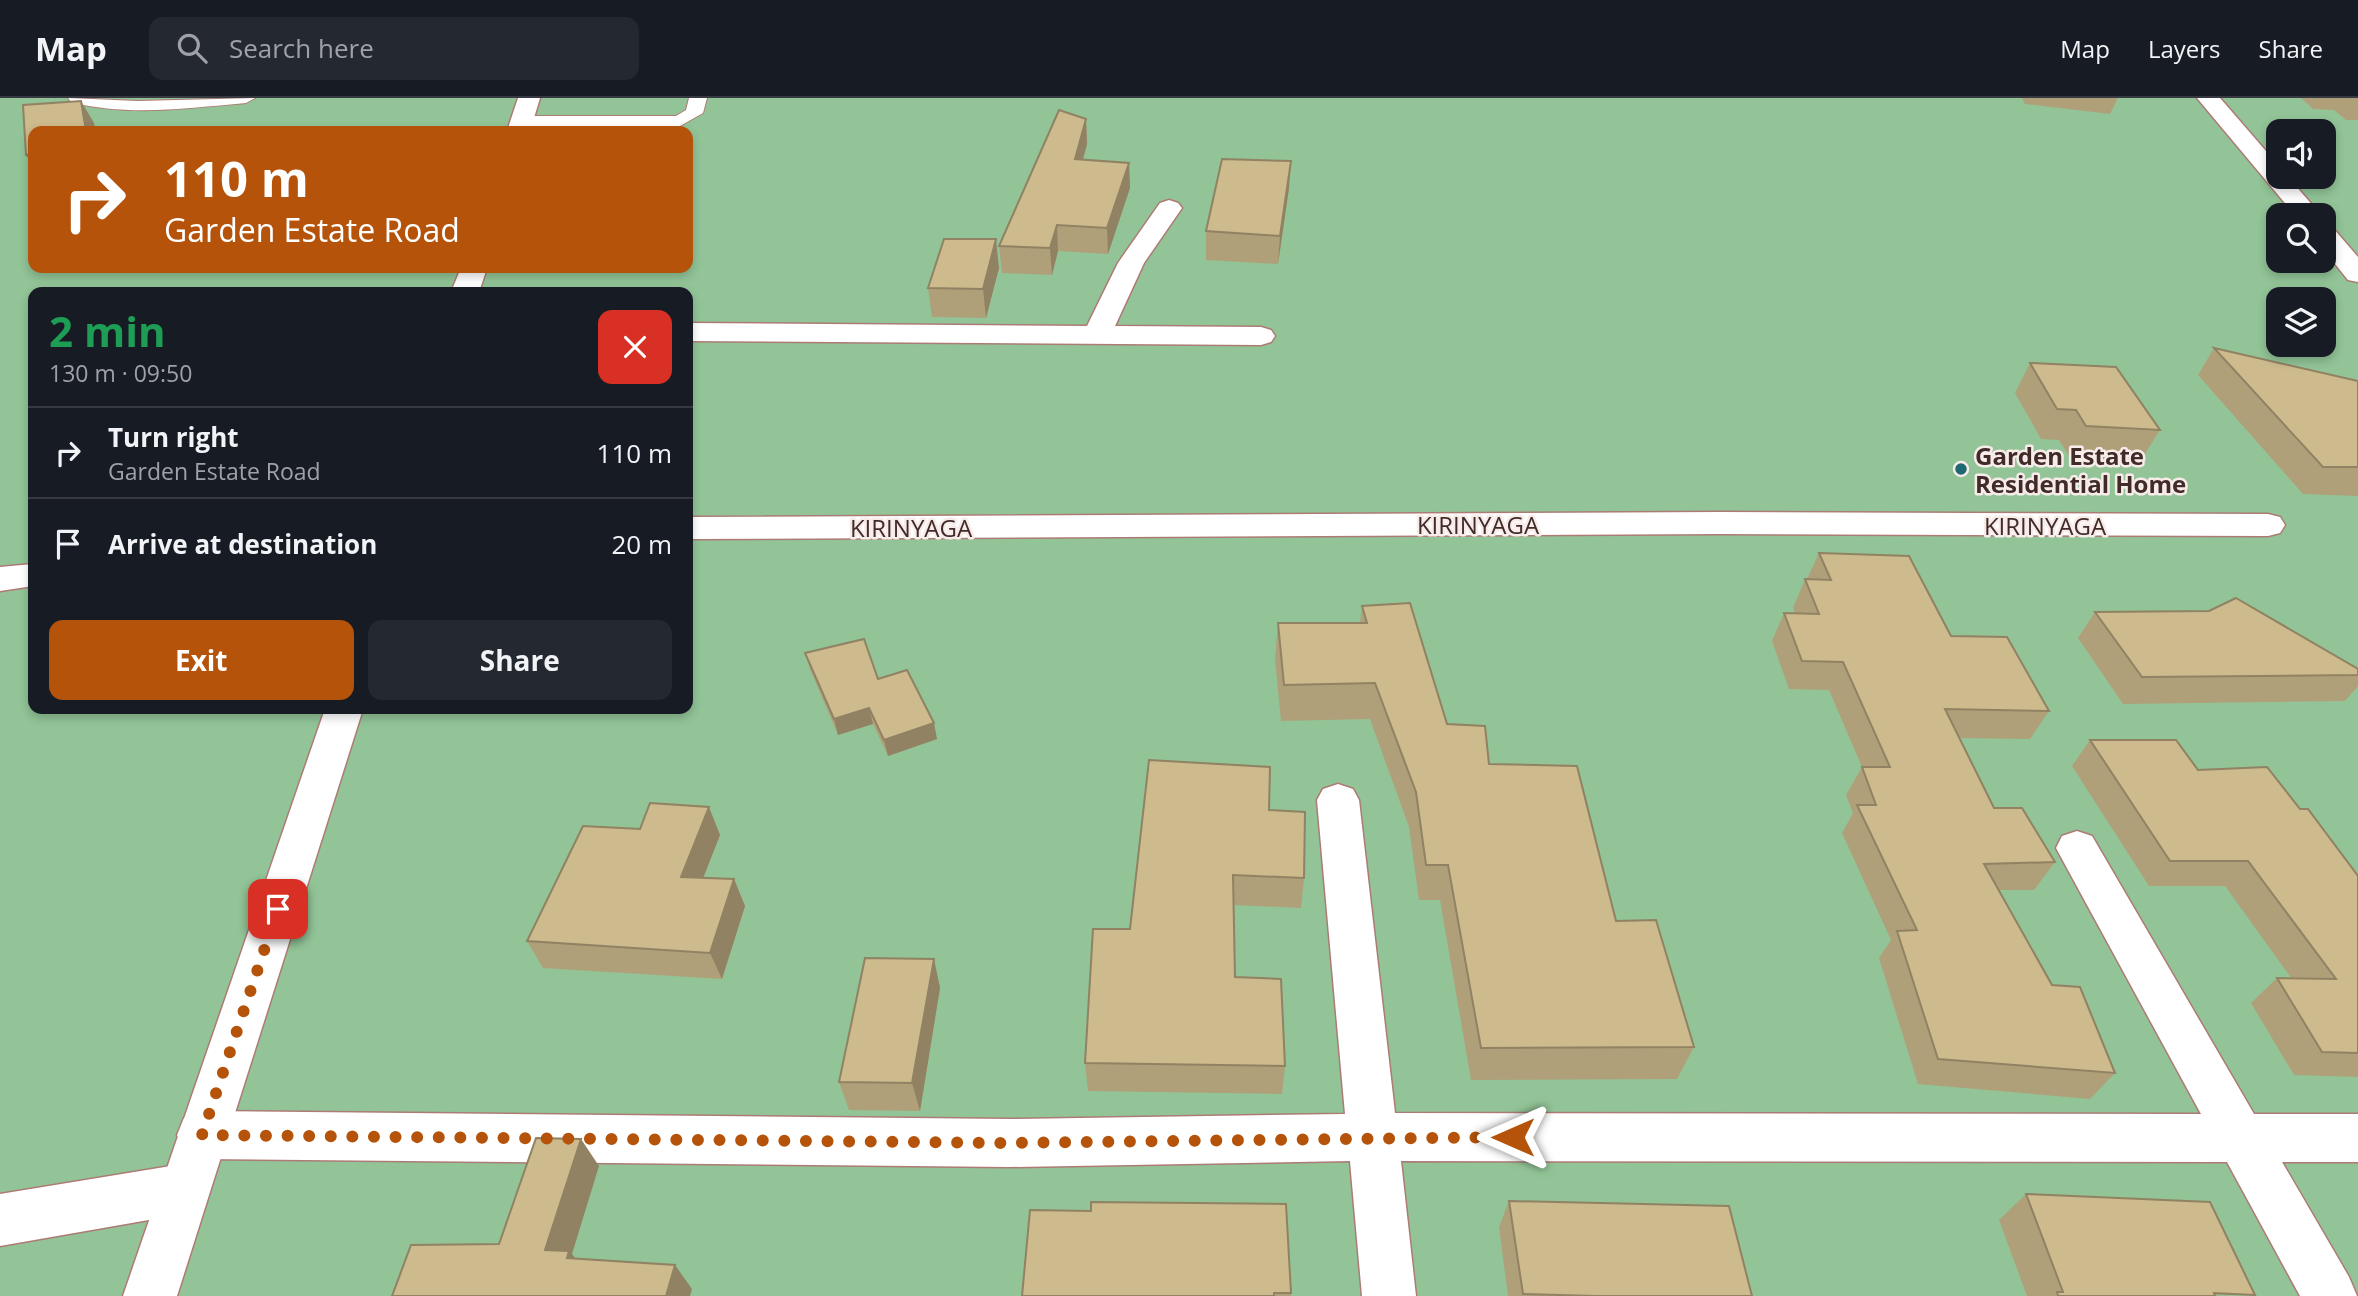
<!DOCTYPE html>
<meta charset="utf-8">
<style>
:root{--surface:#171b24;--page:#242831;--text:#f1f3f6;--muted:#9ea1a6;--line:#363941;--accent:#b45309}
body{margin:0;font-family:"Open Sans",sans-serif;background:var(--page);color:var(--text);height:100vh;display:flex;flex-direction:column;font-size:26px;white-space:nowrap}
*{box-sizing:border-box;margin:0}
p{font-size:23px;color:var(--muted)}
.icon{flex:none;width:38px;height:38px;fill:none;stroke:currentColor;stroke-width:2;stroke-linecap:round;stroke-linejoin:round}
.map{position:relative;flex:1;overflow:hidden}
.drawer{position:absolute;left:28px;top:189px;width:665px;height:427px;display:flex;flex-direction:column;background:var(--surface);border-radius:14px;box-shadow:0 4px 10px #0003}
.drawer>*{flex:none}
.hud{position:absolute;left:28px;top:28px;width:665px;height:147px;border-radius:14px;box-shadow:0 4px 10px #0003;background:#b45309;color:#fff;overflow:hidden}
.tools{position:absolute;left:2266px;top:21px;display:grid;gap:14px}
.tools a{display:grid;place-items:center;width:70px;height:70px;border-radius:14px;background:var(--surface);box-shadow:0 4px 10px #0003;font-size:35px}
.pin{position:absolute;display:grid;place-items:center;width:60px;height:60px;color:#fff;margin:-30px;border-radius:14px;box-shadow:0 4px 10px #0006}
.me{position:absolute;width:77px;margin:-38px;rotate:270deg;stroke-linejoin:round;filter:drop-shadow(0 0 5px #0008)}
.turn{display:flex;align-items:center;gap:24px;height:147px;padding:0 21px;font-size:32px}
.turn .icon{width:91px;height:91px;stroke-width:2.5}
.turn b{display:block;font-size:49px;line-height:60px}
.round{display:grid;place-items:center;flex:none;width:74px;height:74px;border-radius:14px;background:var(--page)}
.headline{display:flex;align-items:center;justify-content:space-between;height:119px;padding:0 21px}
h1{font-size:42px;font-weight:700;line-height:52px;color:#1e9e55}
.primary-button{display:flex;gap:14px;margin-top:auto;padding:14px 21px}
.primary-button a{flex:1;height:80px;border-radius:14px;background:var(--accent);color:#fff;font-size:28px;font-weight:700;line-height:80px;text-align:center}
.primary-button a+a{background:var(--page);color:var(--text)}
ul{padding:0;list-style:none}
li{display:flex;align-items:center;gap:21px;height:91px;padding:0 21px;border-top:2px solid var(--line)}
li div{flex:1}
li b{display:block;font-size:26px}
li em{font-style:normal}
header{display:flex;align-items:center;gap:42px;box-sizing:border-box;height:98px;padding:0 35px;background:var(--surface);border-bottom:2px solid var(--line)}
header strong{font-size:33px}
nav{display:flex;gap:38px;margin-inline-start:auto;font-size:24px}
.search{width:490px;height:63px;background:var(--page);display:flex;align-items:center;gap:18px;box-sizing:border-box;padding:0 24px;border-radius:14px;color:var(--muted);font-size:26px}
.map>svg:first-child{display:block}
.green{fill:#92c497;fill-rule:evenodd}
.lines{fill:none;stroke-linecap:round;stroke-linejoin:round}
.lane-casing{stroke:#ad7b75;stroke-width:2}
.street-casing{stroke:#ad7b75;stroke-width:3}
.secondary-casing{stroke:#ad7b75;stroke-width:3}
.lane{fill:#fff;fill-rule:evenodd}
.street{fill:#fff;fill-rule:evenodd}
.secondary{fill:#fff;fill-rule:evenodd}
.wall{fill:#b0a079}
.shaded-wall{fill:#908263}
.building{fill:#cdba8d;stroke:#908263;stroke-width:2}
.route{stroke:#b45309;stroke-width:12;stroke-dasharray:0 21.6}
.poi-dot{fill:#1e6972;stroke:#f8ecea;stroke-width:2.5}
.labels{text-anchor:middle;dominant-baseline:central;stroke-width:5;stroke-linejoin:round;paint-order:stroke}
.poi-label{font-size:24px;font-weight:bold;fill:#402b28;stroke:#f8ecea;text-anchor:start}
.street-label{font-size:24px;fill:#402b28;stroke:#f8ecea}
</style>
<header>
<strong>Map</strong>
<div class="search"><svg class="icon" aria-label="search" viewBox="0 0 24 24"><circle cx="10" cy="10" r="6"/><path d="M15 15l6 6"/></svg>Search here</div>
<nav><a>Map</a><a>Layers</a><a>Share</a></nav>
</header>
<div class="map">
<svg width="2358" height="1198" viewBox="0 0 2358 1198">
<rect width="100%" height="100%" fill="#fbd9d4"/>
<!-- green -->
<path class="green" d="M0,0H2358V1198H0ZM33,33H688V170H33ZM2278,33H2324V79H2278ZM2278,117H2324V163H2278ZM33,194H688V611H33ZM2278,201H2324V247H2278Z"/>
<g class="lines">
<!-- lane casing -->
<g class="lane-casing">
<path id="lane" d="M68,0L138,3L255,0L246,5C187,10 129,19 71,4Z
M689,0H707L703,15L680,28H522L513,23L522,18H676L686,12Z"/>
</g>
<!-- street casing -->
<g class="street-casing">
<path id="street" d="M2197,0H2220L2278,67V79H2288L2321,117H2295Z
M1169,102L1178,105L1182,110L1144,165L1115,228L1261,229L1271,232L1275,238L1271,244L1261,247L688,243V225L1087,228L1118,165L1160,105Z
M2324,128L2333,130L2358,159V184L2348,182L2324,152Z
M1720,414L2268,416L2280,419L2285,427L2280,435L2268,438L1720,436L688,441V419Z
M33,466V488L0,493V469Z
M1338,686L1353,691L1359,702L1395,1015L2201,1016L2056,750L2062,738L2077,733L2092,738L2254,1016H2358V1064H2282L2349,1179L2357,1198H2300L2227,1064L1401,1063L1416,1198H1362L1350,1063L1010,1069L202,1061L184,1054L177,1037L184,1020L202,1013L1010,1021L1345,1016L1317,702L1323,691Z
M183,1066L201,1073L209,1091L201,1109L183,1116L0,1148V1096Z"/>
</g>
<!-- secondary casing -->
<g class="secondary-casing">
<path id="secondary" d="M518,0H540L530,33H507Z
M461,170H487L479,194H451Z
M325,611H363L177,1198H123Z"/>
</g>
<!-- lane -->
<use href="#lane" class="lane"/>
<!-- street -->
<use href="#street" class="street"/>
<!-- secondary -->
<use href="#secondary" class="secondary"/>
</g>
<!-- wall -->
<path class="wall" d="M2022,0H2118L2110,16L2025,6Z
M2301,0H2358V22H2346L2334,12L2313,11Z
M1086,21L1087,46L1083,62L1129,65L1130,90L1108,156L1058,153L1052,177L1002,175L999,148Z
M1289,90L1278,166L1206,162V133Z
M999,170L986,220L932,219L928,190Z
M2214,250L2358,283V398L2303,396L2198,277Z
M2030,265L2160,332L2141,362L2069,358L2059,342L2041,341L2015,295Z
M1819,455L1951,538L2049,613L2030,641L1959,640L1994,710L2055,764L2034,792H1999L2052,887L2115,975L2090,1001L1918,986L1879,860L1891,842L1842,735L1853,715L1846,697L1862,669L1829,592L1789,591L1772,543L1784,515H1795L1793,510L1805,481H1807Z
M1362,508L1447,626L1489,666L1616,823L1694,949L1677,981L1471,982L1440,802H1419L1409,729L1370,621L1281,623L1275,561L1278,525H1360Z
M2095,514L2358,571V588L2345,603L2123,606L2078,540Z
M805,555L878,581L937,641L888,658L873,626L838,637L810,571Z
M2090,642L2198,672L2300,711L2358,778V979L2294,977L2251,905L2277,880L2292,881L2225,788H2149L2072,668Z
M1269,712L1304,780L1301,810L1234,807L1235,879L1285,968L1282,996L1088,993L1085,965L1130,831Z
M720,737L703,780L734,781L745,808L722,881L543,870L527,843Z
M934,861L940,890L920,1013L849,1012L839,984Z
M2026,1096L2255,1197L2027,1198L1999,1122Z
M1509,1103L1752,1198H1508L1499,1129Z
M1291,1195V1198H1022Z"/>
<!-- shaded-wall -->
<path class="shaded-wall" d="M81,3L94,25L95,33H86Z
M1086,21L1087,46L1076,87L1075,61Z
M33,55V69L26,57Z
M1291,63L1289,90L1278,166L1280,138Z
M1129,65L1130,90L1108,156L1107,130Z
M1057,127L1058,153L1052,177L1050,150Z
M996,141L999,170L986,220L983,191Z
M869,610L873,626L838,637L834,621Z
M934,625L937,641L888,658L884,642Z
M709,709L720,737L693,806L681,779Z
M734,781L745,808L722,881L710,855Z
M934,861L940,890L920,1013L912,985Z
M581,1041L599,1068L572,1156L589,1177L545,1152Z
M675,1167L692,1191L690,1198H666Z"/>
<!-- building -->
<path class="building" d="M81,3L86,33H33V55L26,57L23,7Z
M1059,12L1086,21L1075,61L1129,65L1107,130L1057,127L1050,150L999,148Z
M1222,61L1291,63L1280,138L1206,133Z
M944,141H996L983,191L928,190Z
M2214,250L2358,283V369H2323Z
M2030,265L2116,269L2160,332L2086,328L2076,312L2057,311Z
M1819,455L1909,458L1951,538L2007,539L2049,613L1945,611L1994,710H2022L2055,764L1984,766L2052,887L2080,889L2115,975L1938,961L1897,833L1917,832L1857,707H1876L1862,669H1890L1843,564L1802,563L1784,515L1819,516L1805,481L1831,482Z
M2236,500L2358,571V577L2142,579L2095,514L2209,513Z
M1410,505L1447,626L1485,628L1489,666L1577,668L1616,823L1656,822L1694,949L1481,950L1448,767H1426L1416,694L1375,585L1284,587L1278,525H1367L1362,508Z
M864,541L878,581L907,572L934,625L884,642L869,610L834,621L805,555Z
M2090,642H2176L2198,672L2267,669L2300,711H2308L2358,778V955L2322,954L2277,880L2336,881L2248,763H2170Z
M1149,662L1270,669L1269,712L1305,714L1304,780L1233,777L1235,879L1281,881L1285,968L1085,965L1093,831H1130Z
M650,705L709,709L681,779L734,781L710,855L527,843L583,728L640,731Z
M865,860L934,861L912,985L839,984Z
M536,1040L581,1041L545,1152L569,1153L567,1160L675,1167L666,1198H392L411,1147L499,1146Z
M2026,1096L2210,1104L2255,1197L2214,1195L2215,1198H2058L2057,1194H2063Z
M1509,1103L1729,1108L1752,1198H1596L1523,1196Z
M1091,1104L1286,1106L1291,1195H1274V1198H1022L1030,1112L1091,1113Z"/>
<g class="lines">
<!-- route -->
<path class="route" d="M278,811L202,1037L1010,1045L1513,1039"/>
</g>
<!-- markers -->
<circle class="poi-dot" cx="1961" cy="371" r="7"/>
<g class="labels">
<!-- poi labels -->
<g class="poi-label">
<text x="1975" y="357">Garden Estate<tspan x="1975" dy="28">Residential Home</tspan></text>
</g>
<!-- street labels -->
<g class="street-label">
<text x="1478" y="426">KIRINYAGA</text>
<text x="2045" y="427">KIRINYAGA</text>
<text x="911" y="429">KIRINYAGA</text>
</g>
</g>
</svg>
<div class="tools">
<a><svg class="icon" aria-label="sound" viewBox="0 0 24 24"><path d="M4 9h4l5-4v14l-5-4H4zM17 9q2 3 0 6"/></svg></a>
<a><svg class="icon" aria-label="search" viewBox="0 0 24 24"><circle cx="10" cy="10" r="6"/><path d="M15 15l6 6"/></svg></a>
<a><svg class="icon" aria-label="layers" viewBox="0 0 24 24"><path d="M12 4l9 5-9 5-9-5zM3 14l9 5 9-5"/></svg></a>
</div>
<div class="pin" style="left:278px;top:811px;background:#d93025"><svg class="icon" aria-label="arrive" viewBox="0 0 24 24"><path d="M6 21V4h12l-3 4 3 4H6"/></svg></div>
<svg class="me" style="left:1513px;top:1039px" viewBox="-20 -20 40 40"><path d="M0-17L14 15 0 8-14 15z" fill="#b45309" stroke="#fff" stroke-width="4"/></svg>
<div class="hud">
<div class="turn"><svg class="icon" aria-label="right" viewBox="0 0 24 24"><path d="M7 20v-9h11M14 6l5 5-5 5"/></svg><div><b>110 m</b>Garden Estate Road</div></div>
</div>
<section class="drawer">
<div class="headline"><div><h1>2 min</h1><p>130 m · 09:50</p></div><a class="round" style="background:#d93025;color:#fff"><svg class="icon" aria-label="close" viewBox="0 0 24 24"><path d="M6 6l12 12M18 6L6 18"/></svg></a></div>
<ul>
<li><svg class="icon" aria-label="right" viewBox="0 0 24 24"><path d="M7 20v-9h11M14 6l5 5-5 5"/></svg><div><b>Turn right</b><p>Garden Estate Road</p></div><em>110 m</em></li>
<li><svg class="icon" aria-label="arrive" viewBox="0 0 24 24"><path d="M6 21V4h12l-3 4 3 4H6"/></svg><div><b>Arrive at destination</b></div><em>20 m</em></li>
</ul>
<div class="primary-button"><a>Exit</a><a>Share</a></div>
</section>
</div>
